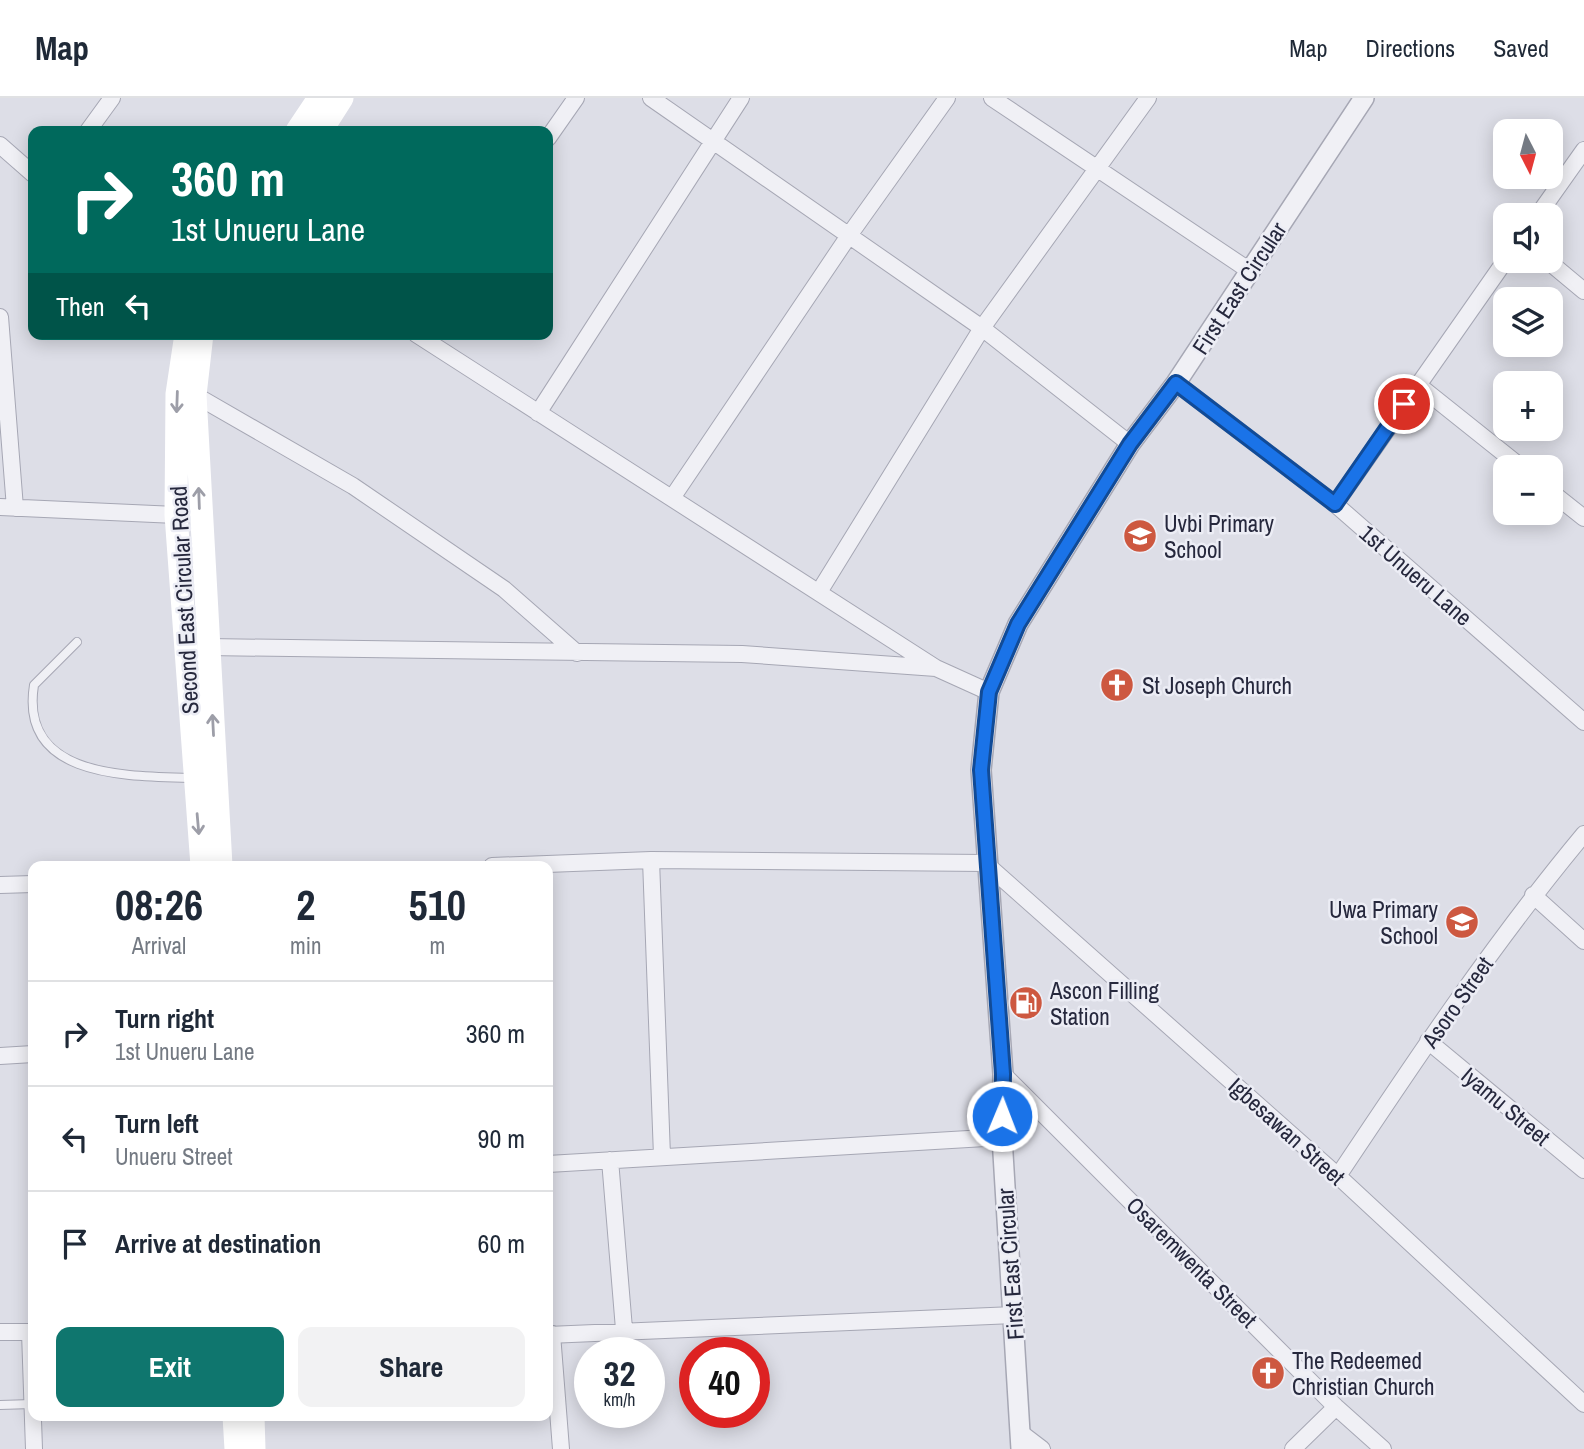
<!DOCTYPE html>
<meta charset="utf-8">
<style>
:root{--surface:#fff;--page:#f2f2f3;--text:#1f2937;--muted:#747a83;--line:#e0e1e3;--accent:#0f766e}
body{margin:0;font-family:"Archivo Narrow",sans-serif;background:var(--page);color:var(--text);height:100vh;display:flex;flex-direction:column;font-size:26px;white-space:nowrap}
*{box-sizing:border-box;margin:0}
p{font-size:23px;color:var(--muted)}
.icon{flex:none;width:38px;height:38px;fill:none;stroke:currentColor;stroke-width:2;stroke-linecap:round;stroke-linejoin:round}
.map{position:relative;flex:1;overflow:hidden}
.drawer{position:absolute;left:28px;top:763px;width:525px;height:560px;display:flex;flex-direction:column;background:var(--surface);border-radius:14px;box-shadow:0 4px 18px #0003}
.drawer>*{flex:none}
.top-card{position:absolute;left:28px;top:28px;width:525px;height:214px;border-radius:14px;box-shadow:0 4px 18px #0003;background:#00695c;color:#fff;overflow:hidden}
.needle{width:46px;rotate:174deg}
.fabs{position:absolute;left:1493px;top:21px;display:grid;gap:14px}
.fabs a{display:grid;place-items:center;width:70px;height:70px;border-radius:14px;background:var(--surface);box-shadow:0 4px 18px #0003;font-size:35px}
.speed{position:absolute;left:574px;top:1239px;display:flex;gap:14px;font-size:35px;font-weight:700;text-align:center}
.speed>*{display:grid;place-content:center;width:91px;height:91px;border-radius:50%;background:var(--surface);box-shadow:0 4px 18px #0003;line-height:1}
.speed small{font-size:18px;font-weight:400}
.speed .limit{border:10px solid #d22;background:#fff;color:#111}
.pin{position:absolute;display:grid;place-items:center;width:60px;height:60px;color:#fff;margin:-30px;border:4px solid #fff;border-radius:50%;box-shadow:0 2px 7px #0007}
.me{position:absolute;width:77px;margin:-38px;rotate:1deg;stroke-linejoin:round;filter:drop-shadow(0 0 5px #0008)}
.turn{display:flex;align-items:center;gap:24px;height:147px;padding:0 28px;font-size:32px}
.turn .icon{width:91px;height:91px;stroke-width:2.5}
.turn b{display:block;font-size:49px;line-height:60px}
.then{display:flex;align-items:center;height:66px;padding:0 28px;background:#0003;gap:14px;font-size:26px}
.eta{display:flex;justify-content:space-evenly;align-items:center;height:119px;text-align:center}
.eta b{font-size:42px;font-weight:800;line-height:49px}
.primary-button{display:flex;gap:14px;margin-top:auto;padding:14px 28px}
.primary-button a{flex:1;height:80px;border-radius:14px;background:var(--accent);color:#fff;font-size:28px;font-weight:800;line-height:80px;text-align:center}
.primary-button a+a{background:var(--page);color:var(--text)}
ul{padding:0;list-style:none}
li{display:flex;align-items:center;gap:21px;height:105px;padding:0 28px;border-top:2px solid var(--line)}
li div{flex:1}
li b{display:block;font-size:26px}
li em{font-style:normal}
header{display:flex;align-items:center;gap:42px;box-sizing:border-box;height:98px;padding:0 35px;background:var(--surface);border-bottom:2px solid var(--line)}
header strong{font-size:33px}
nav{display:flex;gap:38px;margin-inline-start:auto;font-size:24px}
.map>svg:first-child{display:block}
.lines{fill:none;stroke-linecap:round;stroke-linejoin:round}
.service-casing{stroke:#a6a7b4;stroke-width:10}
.minor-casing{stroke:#a6a7b4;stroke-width:18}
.tertiary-casing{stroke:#a6a7b4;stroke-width:22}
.service{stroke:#f0f0f5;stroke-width:8}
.minor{stroke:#f0f0f5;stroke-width:16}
.tertiary{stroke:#f0f0f5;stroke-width:19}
.secondary{stroke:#fff;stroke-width:23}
.oneway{stroke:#9d9ea8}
.route-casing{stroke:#114b97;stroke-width:18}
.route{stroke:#1a73e8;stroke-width:12}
.labels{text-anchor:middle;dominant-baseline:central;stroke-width:5;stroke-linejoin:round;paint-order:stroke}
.street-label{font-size:23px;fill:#26283d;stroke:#ecedf5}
.poi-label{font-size:23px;fill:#26283d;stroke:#ecedf5;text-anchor:start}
</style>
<header>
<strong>Map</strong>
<nav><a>Map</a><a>Directions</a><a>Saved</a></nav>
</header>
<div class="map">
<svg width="1584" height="1351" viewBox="0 0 1584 1351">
<rect width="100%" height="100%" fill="#dddee7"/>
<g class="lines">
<!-- service casing -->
<g class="service-casing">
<path id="service" d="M77,544L34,587C19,681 129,678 194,680
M0,1307L32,1306"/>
</g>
<!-- minor casing -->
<g class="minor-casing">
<path id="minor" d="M651,0L982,230L1130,346
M992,0L1250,173
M88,33L112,0
M548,40L576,0
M0,47L33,76
M1538,117L1584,52
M1548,163L1584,193
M0,219L15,410
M416,236L936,570L989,594
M1176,285L1335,406L1584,624
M1417,286L1521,369
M195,297L353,388L504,491L577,555
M538,315L741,0
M1550,393L1584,420
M672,400L850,136L947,0
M1335,406L1505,163
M0,409L176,417
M819,494L982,230L1148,0
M208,549L742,556L936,570
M651,762L662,1058
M492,768L651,762L985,765L1338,1078L1584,1306
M0,787L33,786
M1533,797L1584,843
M1428,943L1584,1072
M0,958L33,956
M1003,976L1336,1309L1383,1351
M610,1062L624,1231
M548,1066L1002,1039
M1338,1078C1416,961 1494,844 1584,736
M0,1234H33
M30,1234L34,1351
M552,1236L561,1351
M548,1237L1014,1217
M1021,1335L1042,1351
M1293,1351L1336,1309"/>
</g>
<!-- tertiary casing -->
<g class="tertiary-casing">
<path id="tertiary" d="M1021,1351L1002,1039L1003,976L981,672L989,594L1018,526L1130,346L1176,285L1364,0"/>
</g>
<!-- service -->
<use href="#service" class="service"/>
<!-- minor -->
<use href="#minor" class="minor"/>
<!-- tertiary -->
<use href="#tertiary" class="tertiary"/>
<!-- secondary -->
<path class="secondary" d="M297,33L319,0
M321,33L342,0
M186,236L177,296L176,417L202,768
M202,236L195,297L221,768
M234,1318L236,1351
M253,1318L254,1351"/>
</g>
<!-- one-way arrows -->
<defs><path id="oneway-shaft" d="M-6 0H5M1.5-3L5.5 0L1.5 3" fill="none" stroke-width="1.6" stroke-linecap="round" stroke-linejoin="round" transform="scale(1.75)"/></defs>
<g class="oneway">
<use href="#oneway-shaft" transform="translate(177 304) rotate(92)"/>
<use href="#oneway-shaft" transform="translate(199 400) rotate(-92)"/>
<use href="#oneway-shaft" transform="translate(213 627) rotate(-93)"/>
<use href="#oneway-shaft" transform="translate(198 726) rotate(85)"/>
</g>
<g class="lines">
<!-- route casing -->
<g class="route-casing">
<path id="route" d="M1002,1018L1003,976L981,672L989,594L1018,526L1130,346L1176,285L1335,406L1404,306"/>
</g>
<!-- route -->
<use href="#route" class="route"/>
</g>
<!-- icons -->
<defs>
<g id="school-disc" transform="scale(1.75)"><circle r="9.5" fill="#cd5840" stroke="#ecedf5"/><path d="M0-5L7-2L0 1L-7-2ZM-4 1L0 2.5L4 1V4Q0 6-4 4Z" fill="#fff"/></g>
<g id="church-disc" transform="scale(1.75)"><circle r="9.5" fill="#cd5840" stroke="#ecedf5"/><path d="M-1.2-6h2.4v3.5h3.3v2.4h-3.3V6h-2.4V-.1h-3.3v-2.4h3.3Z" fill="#fff"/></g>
<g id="fuel-disc" transform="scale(1.75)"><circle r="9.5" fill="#cd5840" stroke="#ecedf5"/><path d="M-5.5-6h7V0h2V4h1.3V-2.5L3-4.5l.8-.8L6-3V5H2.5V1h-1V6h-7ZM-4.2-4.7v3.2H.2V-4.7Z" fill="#fff"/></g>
</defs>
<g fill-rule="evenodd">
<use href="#school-disc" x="1140" y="438"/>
<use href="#church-disc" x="1117" y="587"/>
<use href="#school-disc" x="1462" y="824"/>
<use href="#fuel-disc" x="1026" y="905"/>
<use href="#church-disc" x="1268" y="1275"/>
</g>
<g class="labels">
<!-- street labels -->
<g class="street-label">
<text transform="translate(1239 190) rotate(-57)">First East Circular</text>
<text transform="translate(1416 477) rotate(41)">1st Unueru Lane</text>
<text transform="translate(184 502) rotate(-93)">Second East Circular Road</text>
<text transform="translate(1457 904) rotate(-55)">Asoro Street</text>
<text transform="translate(1506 1008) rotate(40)">Iyamu Street</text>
<text transform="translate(1287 1033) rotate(42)">Igbesawan Street</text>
<text transform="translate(1192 1164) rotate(45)">Osaremwenta Street</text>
<text transform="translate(1010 1166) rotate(-94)">First East Circular</text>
</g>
<!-- poi labels -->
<g class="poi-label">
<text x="1164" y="425">Uvbi Primary<tspan x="1164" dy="26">School</tspan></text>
<text x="1142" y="587">St Joseph Church</text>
<text x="1438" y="811" text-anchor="end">Uwa Primary<tspan x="1438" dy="26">School</tspan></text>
<text x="1050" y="892">Ascon Filling<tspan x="1050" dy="26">Station</tspan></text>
<text x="1292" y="1262">The Redeemed<tspan x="1292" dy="26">Christian Church</tspan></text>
</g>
</g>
</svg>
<div class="fabs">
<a><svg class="needle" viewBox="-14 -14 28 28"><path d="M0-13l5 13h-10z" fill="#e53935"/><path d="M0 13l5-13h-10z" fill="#747a83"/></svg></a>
<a><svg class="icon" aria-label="sound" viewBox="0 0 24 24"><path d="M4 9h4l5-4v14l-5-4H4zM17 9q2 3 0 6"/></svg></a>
<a><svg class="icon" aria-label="layers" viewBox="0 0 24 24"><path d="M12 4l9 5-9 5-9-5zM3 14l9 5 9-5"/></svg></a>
<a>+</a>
<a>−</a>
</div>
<div class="speed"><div>32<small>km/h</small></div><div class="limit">40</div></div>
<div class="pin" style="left:1404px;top:306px;background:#d93025"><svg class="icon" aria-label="arrive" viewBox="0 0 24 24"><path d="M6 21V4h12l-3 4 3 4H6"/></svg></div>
<svg class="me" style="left:1002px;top:1018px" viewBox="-20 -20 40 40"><circle r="17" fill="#1a73e8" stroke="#fff" stroke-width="3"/><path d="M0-11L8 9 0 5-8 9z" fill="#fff"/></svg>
<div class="top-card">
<div class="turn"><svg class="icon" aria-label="right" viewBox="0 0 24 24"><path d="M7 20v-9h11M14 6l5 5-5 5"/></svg><div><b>360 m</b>1st Unueru Lane</div></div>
<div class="then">Then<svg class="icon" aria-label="left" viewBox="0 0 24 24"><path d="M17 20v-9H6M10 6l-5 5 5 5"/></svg></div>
</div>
<section class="drawer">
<div class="eta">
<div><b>08:26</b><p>Arrival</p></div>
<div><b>2</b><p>min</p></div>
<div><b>510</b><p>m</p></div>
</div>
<ul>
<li><svg class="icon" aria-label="right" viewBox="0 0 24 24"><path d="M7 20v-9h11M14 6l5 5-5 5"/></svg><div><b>Turn right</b><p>1st Unueru Lane</p></div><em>360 m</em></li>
<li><svg class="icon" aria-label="left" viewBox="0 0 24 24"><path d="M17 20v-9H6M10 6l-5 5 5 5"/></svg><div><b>Turn left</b><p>Unueru Street</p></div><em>90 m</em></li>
<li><svg class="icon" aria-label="arrive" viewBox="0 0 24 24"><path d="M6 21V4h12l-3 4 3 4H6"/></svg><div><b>Arrive at destination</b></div><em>60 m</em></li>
</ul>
<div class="primary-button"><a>Exit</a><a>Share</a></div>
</section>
</div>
